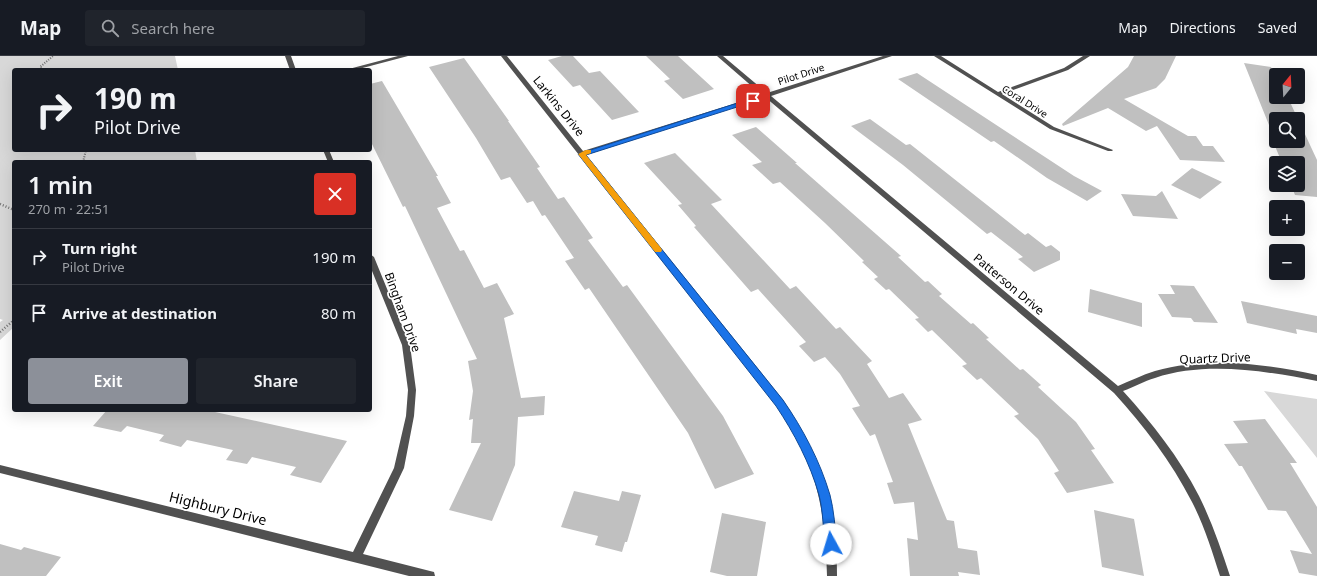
<!DOCTYPE html>
<meta charset="utf-8">
<style>
:root{--surface:#171b24;--page:#20242c;--text:#f1f3f6;--muted:#9ea1a6;--line:#363941;--accent:#8c9099}
body{margin:0;font-family:"Noto Sans",sans-serif;background:var(--page);color:var(--text);height:100vh;display:flex;flex-direction:column;font-size:15px;white-space:nowrap}
*{box-sizing:border-box;margin:0}
p{font-size:13px;color:var(--muted)}
.icon{flex:none;width:22px;height:22px;fill:none;stroke:currentColor;stroke-width:2;stroke-linecap:round;stroke-linejoin:round}
.map{position:relative;flex:1;overflow:hidden}
.sheet{position:absolute;left:12px;top:104px;width:360px;height:252px;display:flex;flex-direction:column;background:var(--surface);border-radius:4px;box-shadow:0 4px 16px #0002}
.sheet>*{flex:none}
.banner{position:absolute;left:12px;top:12px;width:360px;height:84px;border-radius:4px;box-shadow:0 4px 16px #0002;background:#171b24;color:var(--text);overflow:hidden}
.needle{width:26px;rotate:18deg}
.buttons{position:absolute;left:1269px;top:12px;display:grid;gap:8px}
.buttons a{display:grid;place-items:center;width:36px;height:36px;border-radius:4px;background:var(--surface);box-shadow:0 4px 16px #0002;font-size:20px}
.pin{position:absolute;display:grid;place-items:center;width:34px;height:34px;color:#fff;margin:-17px;border-radius:8px;box-shadow:0 2px 6px #0006}
.me{position:absolute;width:44px;margin:-22px;rotate:354deg;stroke-linejoin:round;filter:drop-shadow(0 0 3px #0008)}
.turn{display:flex;align-items:center;gap:14px;height:84px;padding:0 16px;font-size:18px}
.turn .icon{width:52px;height:52px;stroke-width:2.5}
.turn b{display:block;font-size:28px;line-height:34px}
.round{display:grid;place-items:center;flex:none;width:42px;height:42px;border-radius:4px;background:var(--page)}
.headline{display:flex;align-items:center;justify-content:space-between;height:68px;padding:0 16px}
h1{font-size:24px;font-weight:600;line-height:30px}
.primary-button{display:flex;gap:8px;margin-top:auto;padding:8px 16px}
.primary-button a{flex:1;height:46px;border-radius:4px;background:var(--accent);color:#fff;font-size:16px;font-weight:600;line-height:46px;text-align:center}
.primary-button a+a{background:var(--page);color:var(--text)}
ul{padding:0;list-style:none}
li{display:flex;align-items:center;gap:12px;height:56px;padding:0 16px;border-top:1px solid var(--line)}
li div{flex:1}
li b{display:block;font-size:15px}
li em{font-style:normal}
header{display:flex;align-items:center;gap:24px;box-sizing:border-box;height:56px;padding:0 20px;background:var(--surface);border-bottom:1px solid var(--line)}
header strong{font-size:19px}
nav{display:flex;gap:22px;margin-inline-start:auto;font-size:14px}
.search{width:280px;height:36px;background:var(--page);display:flex;align-items:center;gap:10px;box-sizing:border-box;padding:0 14px;border-radius:4px;color:var(--muted);font-size:15px}
.map>svg:first-child{display:block}
.green{fill:#d8d8d8}
.building{fill:#c0c0c0;fill-rule:evenodd}
.lines{fill:none;stroke-linecap:round;stroke-linejoin:round}
.path-far1{stroke:#737373;stroke-width:2;stroke-dasharray:1 1.5;stroke-linecap:butt}
.path{stroke:#737373;stroke-width:2.5;stroke-dasharray:1 2;stroke-linecap:butt}
.minor{fill:#515151;fill-rule:evenodd}
.route{fill:#1a73e8;stroke:#114b97}
.slow{fill:#f59e0b}
.labels{text-anchor:middle;dominant-baseline:central;stroke-width:3.5;stroke-linejoin:round;paint-order:stroke}
.far-street-label{font-size:10px;fill:#000;stroke:#fff}
.street-label{font-size:12px;fill:#000;stroke:#fff}
.near-street-label{font-size:14px;fill:#000;stroke:#fff}
</style>
<header>
<strong>Map</strong>
<div class="search"><svg class="icon" aria-label="search" viewBox="0 0 24 24"><circle cx="10" cy="10" r="6"/><path d="M15 15l6 6"/></svg>Search here</div>
<nav><a>Map</a><a>Directions</a><a>Saved</a></nav>
</header>
<div class="map">
<svg width="1317" height="520" viewBox="0 0 1317 520">
<rect width="100%" height="100%" fill="#fff"/>
<!-- green -->
<path class="green" d="M0,0H175L178,14H14V94H195L197,106H14V271L0,284V266L3,264L0,263Z
M1264,335L1317,343V402Z"/>
<!-- building -->
<path class="building" d="M562,0H573L589,17L600,15L639,56L612,64L580,29L573,31L548,4Z
M646,0H678L714,33L683,43L664,25L670,23Z
M1134,0H1176L1165,23L1156,32L1124,43L1188,80H1196L1203,90H1213L1225,106L1180,104L1157,70L1146,75L1108,52L1063,70L1062,68L1128,11Z
M464,2L509,65H508L540,111L537,112L558,143L564,141L593,182L588,184L623,231L627,229L723,360L754,418L715,433L688,377L589,232L585,234L565,205L574,202L545,159L542,160L533,145L527,147L510,121L501,124L476,82L429,11Z
M1244,7L1271,11L1276,22V44L1290,46L1317,104V141L1295,139L1291,129H1298V107H1282L1270,78L1273,79ZM1276,63H1298V85H1276Z
M917,17L1074,120L1102,135L1087,145L1047,122L994,85L991,86L898,23Z
M382,25L438,120H436L451,147L437,152L460,195L464,194L484,232L497,227L514,258L504,262L521,342L545,340L544,359L518,361L515,409L492,465L449,454L481,387H471L473,363L469,364L473,335L468,305L477,303L405,150L403,151L370,84V28Z
M870,63L906,89L910,88L1025,179L1028,177L1046,191L1051,189L1060,196V204L1034,216L1018,203L1023,201L991,176L987,178L903,109L851,70Z
M756,71L797,107H795L901,200L898,201L925,226L928,225L942,238L939,240L971,268L973,267L989,282L986,283L1020,314L1023,313L1041,329L1038,331L1076,366L1095,393L1091,394L1114,427L1067,437L1054,417L1059,415L1038,383L1014,360L1019,358L981,322L977,324L962,310L967,308L932,274L928,276L915,263L919,262L889,233L886,234L874,223L878,221L862,206L864,205L825,167L780,126L773,128L752,109L762,106L732,79Z
M675,97L722,144L711,148L790,233L796,230L836,273L840,271L872,305L867,308L889,342L903,337L922,364L908,368L947,464L954,465L958,492L977,495L980,519L958,516L959,520H910L907,482L918,484L914,446L894,448L887,427L893,426L875,378L870,380L852,352L860,350L840,318L825,301L814,306L799,290L806,286L758,233L751,236L694,171L696,170L678,149L682,148L644,107Z
M1192,112L1222,126L1200,143L1171,129Z
M1162,135L1178,163L1133,160L1121,138L1156,140Z
M1170,229L1194,230L1218,267L1194,266L1191,262L1172,261L1158,238H1175Z
M1090,233L1142,247V271L1088,256Z
M1241,245L1317,260V277L1296,273L1297,278L1247,267Z
M107,354H206L347,385L321,427L290,419L296,411L252,401L247,408L226,404L233,394L187,384L181,391L159,385L164,379L127,370L121,376L93,370Z
M1265,363L1297,407H1290L1317,451V520L1299,517L1290,494L1312,498L1286,455L1268,454L1242,410H1239L1224,388L1248,387L1233,365Z
M574,435L619,445L622,435L641,439L627,486H625L622,496L595,489L598,480L561,471Z
M1094,454L1134,463L1144,520L1102,511Z
M722,457L766,466L757,520H727L710,516Z
M0,488L21,494L24,491L61,501L46,520H0Z"/>
<g class="lines">
<!-- path-far1 -->
<path class="path-far1" d="M43,14L40,11L53,0
M83,106L86,94"/>
<!-- path -->
<path class="path" d="M0,148L14,154
M0,276L14,264"/>
<!-- minor -->
<path class="minor" d="M285,0H291L296,14H290Z
M398,0H408L355,14H345Z
M501,0H507L583,95L762,39L717,0H723L767,37L883,0H892L771,40L1118,330C1130,325 1142,319 1155,315C1208,300 1265,308 1317,319V325C1266,315 1205,305 1155,322C1144,325 1134,331 1123,335C1152,367 1179,401 1199,440C1212,466 1221,493 1230,520H1220C1212,495 1204,469 1192,446C1171,405 1144,370 1114,337L765,41L586,99L783,344C804,377 822,411 831,450C836,473 837,497 837,520H827C826,482 823,445 809,409C800,388 789,369 777,350Z
M934,0H941L998,36L1064,12L1083,0H1090L1068,14L1002,38L1054,71L1113,94L1112,95H1108L1050,73Z
M323,94H329L334,106H328Z
M370,198L374,201L410,289L416,334L414,360L404,412L363,498L430,515L434,516L435,520H409L0,417V409L353,496L394,412L406,360L408,334L402,289L370,210Z"/>
</g>
<!-- route -->
<path class="route" d="M750,43L756,45L586,99L783,344C803,373 820,405 830,439C834,454 835,472 837,488L835,492L831,493L827,492L825,488C823,472 823,454 819,439C810,407 794,377 776,350L578,98Z"/>
<!-- slow -->
<path class="slow" d="M586,94H591V97L586,99L661,192L662,194L661,196H655L578,98Z"/>
<g class="labels">
<!-- far-street labels -->
<g class="far-street-label">
<text transform="translate(801 18) rotate(-18)">Pilot Drive</text>
<text transform="translate(1025 45) rotate(32)">Coral Drive</text>
</g>
<!-- street labels -->
<g class="street-label">
<text transform="translate(559 50) rotate(51)">Larkins Drive</text>
<text transform="translate(1009 228) rotate(40)">Patterson Drive</text>
<text transform="translate(403 256) rotate(70)">Bingham Drive</text>
<text transform="translate(1215 302) rotate(-2)">Quartz Drive</text>
</g>
<!-- near-street labels -->
<g class="near-street-label">
<text transform="translate(218 452) rotate(14)">Highbury Drive</text>
</g>
</g>
</svg>
<div class="buttons">
<a><svg class="needle" viewBox="-14 -14 28 28"><path d="M0-13l5 13h-10z" fill="#e53935"/><path d="M0 13l5-13h-10z" fill="#9ea1a6"/></svg></a>
<a><svg class="icon" aria-label="search" viewBox="0 0 24 24"><circle cx="10" cy="10" r="6"/><path d="M15 15l6 6"/></svg></a>
<a><svg class="icon" aria-label="layers" viewBox="0 0 24 24"><path d="M12 4l9 5-9 5-9-5zM3 14l9 5 9-5"/></svg></a>
<a>+</a>
<a>−</a>
</div>
<div class="pin" style="left:753px;top:45px;background:#d93025"><svg class="icon" aria-label="arrive" viewBox="0 0 24 24"><path d="M6 21V4h12l-3 4 3 4H6"/></svg></div>
<svg class="me" style="left:831px;top:488px" viewBox="-20 -20 40 40"><circle r="19" fill="#fff"/><path d="M0-13L10 11 0 6-10 11z" fill="#1a73e8"/></svg>
<div class="banner">
<div class="turn"><svg class="icon" aria-label="right" viewBox="0 0 24 24"><path d="M7 20v-9h11M14 6l5 5-5 5"/></svg><div><b>190 m</b>Pilot Drive</div></div>
</div>
<section class="sheet">
<div class="headline"><div><h1>1 min</h1><p>270 m · 22:51</p></div><a class="round" style="background:#d93025;color:#fff"><svg class="icon" aria-label="close" viewBox="0 0 24 24"><path d="M6 6l12 12M18 6L6 18"/></svg></a></div>
<ul>
<li><svg class="icon" aria-label="right" viewBox="0 0 24 24"><path d="M7 20v-9h11M14 6l5 5-5 5"/></svg><div><b>Turn right</b><p>Pilot Drive</p></div><em>190 m</em></li>
<li><svg class="icon" aria-label="arrive" viewBox="0 0 24 24"><path d="M6 21V4h12l-3 4 3 4H6"/></svg><div><b>Arrive at destination</b></div><em>80 m</em></li>
</ul>
<div class="primary-button"><a>Exit</a><a>Share</a></div>
</section>
</div>
